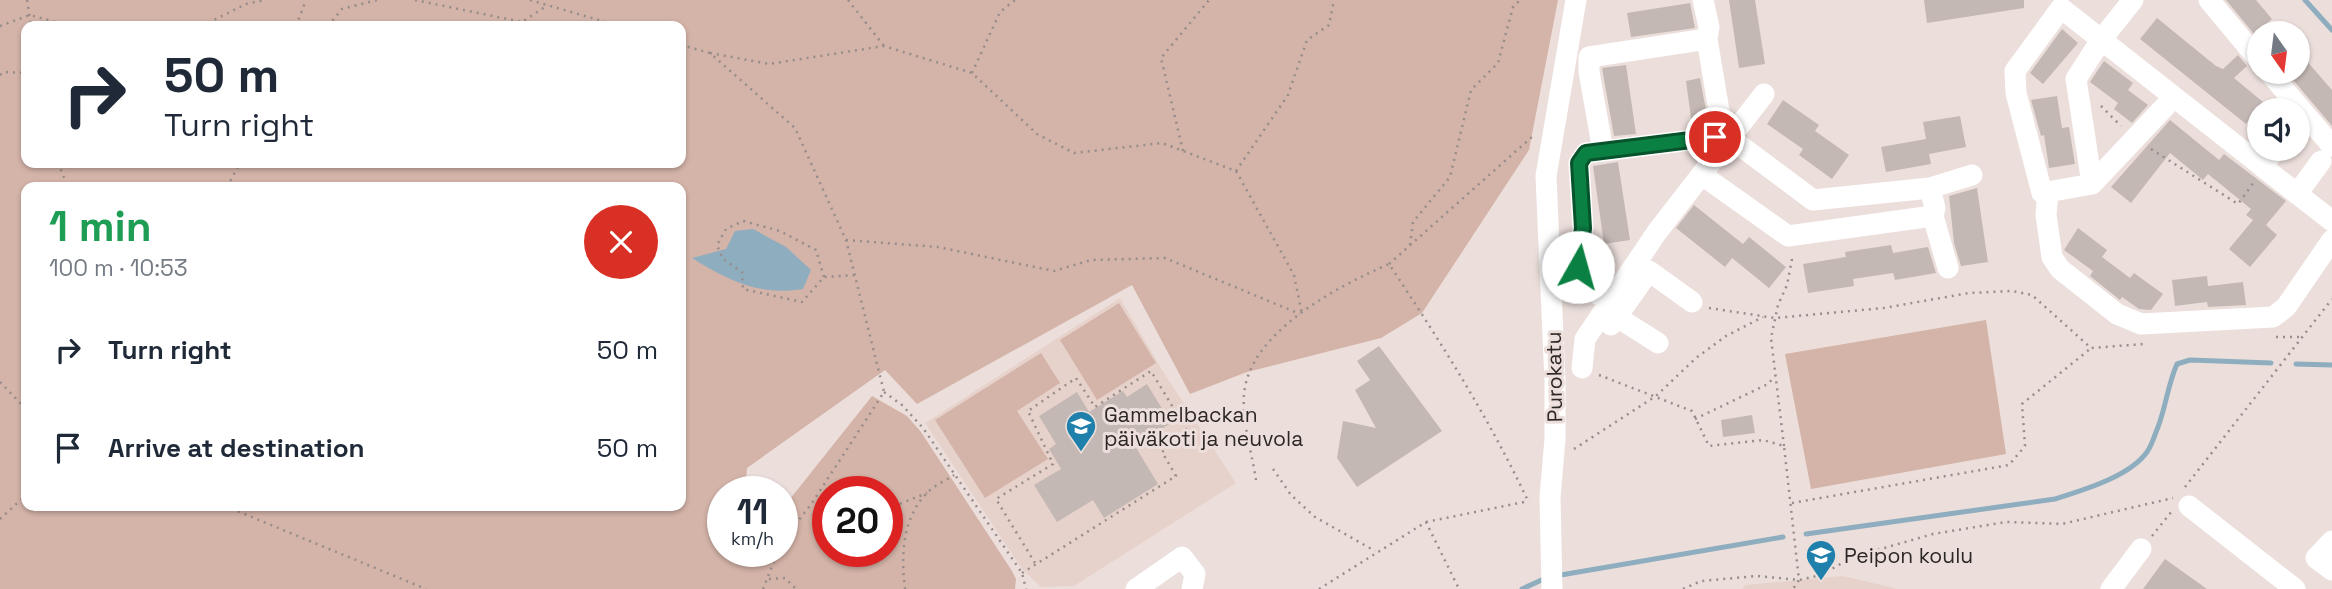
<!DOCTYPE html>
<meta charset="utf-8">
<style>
:root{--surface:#fff;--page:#f6f6f7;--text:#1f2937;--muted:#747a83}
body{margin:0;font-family:"Space Grotesk",sans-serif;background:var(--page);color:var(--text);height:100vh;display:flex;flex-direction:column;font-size:26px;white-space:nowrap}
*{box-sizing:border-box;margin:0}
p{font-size:23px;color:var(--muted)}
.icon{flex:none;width:38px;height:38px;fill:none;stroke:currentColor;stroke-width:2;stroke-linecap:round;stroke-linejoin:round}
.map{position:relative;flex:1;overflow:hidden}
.side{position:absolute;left:21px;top:182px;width:665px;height:329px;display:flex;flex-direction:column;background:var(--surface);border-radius:14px;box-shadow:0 2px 5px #0004}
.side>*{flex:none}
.top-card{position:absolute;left:21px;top:21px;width:665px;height:147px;border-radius:14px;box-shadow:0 2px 5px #0004;background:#fff;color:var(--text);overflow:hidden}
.needle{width:46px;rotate:166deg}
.fabs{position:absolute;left:2247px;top:21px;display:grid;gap:14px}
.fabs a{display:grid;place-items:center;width:63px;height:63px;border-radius:50%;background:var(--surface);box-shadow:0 2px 5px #0004;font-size:35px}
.speed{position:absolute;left:707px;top:476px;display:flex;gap:14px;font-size:35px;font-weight:700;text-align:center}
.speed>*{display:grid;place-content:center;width:91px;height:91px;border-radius:50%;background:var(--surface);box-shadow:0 2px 5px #0004;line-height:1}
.speed small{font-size:18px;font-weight:400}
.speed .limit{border:10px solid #d22;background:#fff;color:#111}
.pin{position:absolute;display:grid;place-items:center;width:60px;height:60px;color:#fff;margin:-30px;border:4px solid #fff;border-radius:50%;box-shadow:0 2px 7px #0007}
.me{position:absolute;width:77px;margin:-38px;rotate:7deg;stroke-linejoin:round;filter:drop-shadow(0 0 5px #0008)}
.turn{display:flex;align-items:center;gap:24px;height:147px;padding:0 28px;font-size:32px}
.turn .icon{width:91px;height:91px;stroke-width:2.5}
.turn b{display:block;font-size:49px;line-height:60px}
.round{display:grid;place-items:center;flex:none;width:74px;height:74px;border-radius:37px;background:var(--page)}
.summary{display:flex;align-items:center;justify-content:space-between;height:119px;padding:0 28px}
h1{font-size:42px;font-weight:800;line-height:52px;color:#1e9e55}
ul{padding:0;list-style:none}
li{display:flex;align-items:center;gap:21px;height:98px;padding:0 28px}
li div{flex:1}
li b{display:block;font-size:26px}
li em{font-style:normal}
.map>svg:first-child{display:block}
.built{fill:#e7d2cb}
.green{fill:#d4b3a8;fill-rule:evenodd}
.water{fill:#8eadbf}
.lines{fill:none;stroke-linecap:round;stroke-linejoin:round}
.stream{stroke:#8eadbf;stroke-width:5}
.building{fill:#c4b8b4}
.path{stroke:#978d8a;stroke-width:2.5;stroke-dasharray:2 5;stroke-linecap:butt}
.minor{stroke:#fff;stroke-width:21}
.route-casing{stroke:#07532c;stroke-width:18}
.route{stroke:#0b8043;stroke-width:12}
.labels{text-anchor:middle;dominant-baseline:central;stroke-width:6;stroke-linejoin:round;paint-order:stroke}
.street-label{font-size:21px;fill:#2c2725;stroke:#ecdfdb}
.poi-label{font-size:21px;fill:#2c2725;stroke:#ecdfdb;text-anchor:start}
</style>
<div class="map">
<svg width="2332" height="589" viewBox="0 0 2332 589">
<rect width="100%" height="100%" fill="#ecdfdb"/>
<!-- built -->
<path class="built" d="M1120,298L1164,373L1236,483L1074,586L1041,587L1022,569L925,423Z
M1843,576L1898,589H1742L1745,585Z"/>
<!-- green -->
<path class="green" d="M0,0H1558L1529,150L1422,313L1381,338L1247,372L1190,394L1132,285L917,404L885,370L747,468L745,492H723V551H739V560L746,551H782V509L872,396L907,416L921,432L1012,571L1016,579L1015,589H0ZM26,26H681V163H26ZM26,187H681V506H26ZM828,492H887V551H828Z
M1119,303L1156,363L1097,400L1060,340Z
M1986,320L2006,454L1811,489L1785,354Z
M1041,353L1060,383L1017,411L1048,459L985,498L935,420Z"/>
<!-- water -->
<path class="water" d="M753,229L786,247L811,270L803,289C759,296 729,281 692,258L726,249L735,231Z"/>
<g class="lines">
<!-- stream -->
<path class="stream" d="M2305,0L2332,30
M2296,364L2332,365
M1806,534L2055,499C2083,490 2129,477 2147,452C2152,445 2155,434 2158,427C2166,406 2168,384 2177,364L2190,360L2271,363
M1555,576L1783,537
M1522,589L1546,578"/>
</g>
<!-- building -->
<path class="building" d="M1729,0H1755L1765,64L1739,68Z
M1924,0H2024V8L1927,23Z
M2226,0H2256L2272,19L2254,34Z
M1690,3L1695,28L1631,37L1627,13Z
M2157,18L2216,66L2223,69L2238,55L2247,66L2234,78L2263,102L2246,124L2140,39Z
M2062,29L2078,43L2043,84L2030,73Z
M2298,51L2332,90V126L2289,75L2298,72Z
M2104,61L2133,83L2128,90L2148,105L2132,123L2114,109L2118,103L2090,82Z
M1626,65L1636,134L1614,136L1602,68Z
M1700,78L1707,116L1691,118L1686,81Z
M2057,96L2062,128L2069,127L2075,164L2049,168L2044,135L2041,136L2031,100Z
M1783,100L1819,125L1815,131L1849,155L1832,179L1799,155L1803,149L1767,124Z
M1960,116L1966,147L1929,154L1931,164L1886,172L1881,147L1926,139L1923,122Z
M2170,120L2219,160L2224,154L2286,201L2266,225L2277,235L2250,267L2229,249L2253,220L2246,215L2251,209L2208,174L2203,180L2170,153L2131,203L2111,187Z
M1618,162L1630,240L1604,244L1593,166Z
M1977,188L1988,262L1961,266L1954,243L1949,196Z
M1694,205L1743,244L1749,237L1786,267L1769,288L1732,258L1725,267L1676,228Z
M2078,228L2107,250L2102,257L2130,278L2134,273L2163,294L2151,310L2139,309L2122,297L2120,300L2090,276L2093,271L2064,250Z
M1891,245L1893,253L1928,247L1936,273L1895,280L1893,273L1853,279L1854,286L1808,293L1803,264L1846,257L1845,252Z
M2207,276L2208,286L2243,282L2246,305L2208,307L2207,302L2175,306L2172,280Z
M1379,346L1442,431L1357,487L1337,458L1343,421L1376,428L1355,390L1370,380L1357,361Z
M1147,384L1171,423L1135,446L1158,484L1104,518L1093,500L1057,522L1034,485L1061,469L1049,449L1056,444L1039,416L1077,392L1089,412L1123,391L1127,397Z
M1752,415L1755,433L1723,437L1721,420Z
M2165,559L2207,589H2143Z"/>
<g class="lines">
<!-- path -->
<path class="path" d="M27,0L31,26
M415,0L522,22L548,5
M530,0L619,26
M848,0L884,46
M0,26L30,15L70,26
M202,26L246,4L265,0
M296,26L306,0
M328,26L342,9L377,0
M681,45L710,53L795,128L846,240L884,392L812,503L782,542
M710,53L769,64L884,46L972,73L1037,134L1074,153L1162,143L1236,171L1294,275L1302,314
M972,73L1000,12L1015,0
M0,75L4,72L26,73
M2101,106L2121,126
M2151,149L2238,204L2254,182
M1183,151L1161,58L1209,0
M58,163L68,187
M1236,171L1288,95L1307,40L1329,25L1334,0
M227,187L240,163
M846,240L938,247L1054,271L1091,260L1165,258L1300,314
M1410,245L1413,222L1450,177L1471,90L1498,63L1513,7L1520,0
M1389,264L1533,136
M824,277L816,250L780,231L743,221L726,229L717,245L723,259L742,272L743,289L802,302L824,277L855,275
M1709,308L1775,318L1884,308L1969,293L2012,291L2032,295L2091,348L2144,344
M2276,337H2301
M1599,375L1692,411L1709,446L1763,440L1784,446L1799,580L1793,589
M0,382L26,409
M884,392L902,405L923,428L1022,573L1026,589
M1695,419L1768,384L1775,376
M1784,446L1771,338L1778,305L1787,285L1793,254
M1574,449L1656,396L1696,358L1726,336L1763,317
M1273,469L1291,495L1315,517L1375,551
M1256,480C1252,453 1242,422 1244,395C1248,333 1338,286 1389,264C1440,341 1489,418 1528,501
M2185,487L2332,299
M1792,503L2009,465L2025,446L2022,404L2090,349
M225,506L426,589
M887,509L927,493
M0,519L26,495
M1426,522L1529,501
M2152,536L2172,511
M1022,573L1176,476L1162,452L1188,432L1151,371L1095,407L1076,378L1028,411L1053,464L996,499L1035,563
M769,579L785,578L796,589
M763,589L778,551
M905,589C901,557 902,519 926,494C933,486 945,481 954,475
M1319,589L1426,522L1459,589
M1683,589L1701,581L1757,576L1799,580L1821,575L1853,557L1933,534L2006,522L2062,524L2173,498"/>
<!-- minor -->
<path class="minor" d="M1703,0L1709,27L1707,39L1589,57V72L1603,151L1715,137L1722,129L1707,39
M2209,0L2259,60
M2269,72L2332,146
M2174,97L2092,184L2042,193L2016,93L2015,71L2061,8C2128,61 2195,113 2262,166L2264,168L2332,221
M2262,166L2276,149
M1702,175L1788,236L1933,216L1935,208L1930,188L1813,200L1730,138
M2092,184L2076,79L2101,40L2133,0
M1930,188L1972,175
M2048,192L2046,215L2052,257L2060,269L2117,314L2141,324L2273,317L2286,307L2332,240
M2297,194L2321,161
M1933,216L1948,268
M1597,294L1576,274L1583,228L1579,163L1586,153L1603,151
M1617,317L1658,343
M1611,325L1649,271L1692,302
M1582,368L1585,339L1657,232L1764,94
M2189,506L2295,589
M2332,541L2316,558L2332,570
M1136,589L1182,557L1195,574L1192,589
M1552,589L1550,497L1555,439V381L1546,176L1576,0
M2111,589L2141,549"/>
</g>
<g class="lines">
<!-- route casing -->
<g class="route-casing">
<path id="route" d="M1578,267L1583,228L1579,163L1586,153L1715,137"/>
</g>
<!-- route -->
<use href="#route" class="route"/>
</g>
<!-- icons -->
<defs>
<g id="school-pin" transform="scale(1.575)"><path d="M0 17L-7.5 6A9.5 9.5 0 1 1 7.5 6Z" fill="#2080ac" stroke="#ecdfdb"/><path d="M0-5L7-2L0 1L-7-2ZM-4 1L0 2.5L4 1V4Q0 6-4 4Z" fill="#fff"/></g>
</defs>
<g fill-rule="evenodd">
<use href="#school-pin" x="1081" y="426"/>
<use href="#school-pin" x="1821" y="555"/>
</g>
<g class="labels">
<!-- street labels -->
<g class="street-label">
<text transform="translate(1554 377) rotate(-91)">Purokatu</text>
</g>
<!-- poi labels -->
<g class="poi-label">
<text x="1104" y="414">Gammelbackan<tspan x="1104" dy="24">päiväkoti ja neuvola</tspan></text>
<text x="1844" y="555">Peipon koulu</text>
</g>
</g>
</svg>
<div class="fabs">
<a><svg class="needle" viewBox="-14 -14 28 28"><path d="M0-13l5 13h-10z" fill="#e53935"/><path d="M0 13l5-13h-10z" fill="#747a83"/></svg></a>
<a><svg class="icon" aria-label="sound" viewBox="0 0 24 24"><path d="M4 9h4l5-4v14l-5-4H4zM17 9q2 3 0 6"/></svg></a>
</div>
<div class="speed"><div>11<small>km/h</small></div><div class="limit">20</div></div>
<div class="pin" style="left:1715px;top:137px;background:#d93025"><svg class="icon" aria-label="arrive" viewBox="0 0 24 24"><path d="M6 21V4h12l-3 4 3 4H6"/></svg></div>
<svg class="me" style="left:1578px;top:267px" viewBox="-20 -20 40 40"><circle r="19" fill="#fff"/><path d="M0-13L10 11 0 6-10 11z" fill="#0b8043"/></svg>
<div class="top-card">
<div class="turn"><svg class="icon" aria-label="right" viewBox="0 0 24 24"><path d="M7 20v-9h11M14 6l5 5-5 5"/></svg><div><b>50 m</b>Turn right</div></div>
</div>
<section class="side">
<div class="summary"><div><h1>1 min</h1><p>100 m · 10:53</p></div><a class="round" style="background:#d93025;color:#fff"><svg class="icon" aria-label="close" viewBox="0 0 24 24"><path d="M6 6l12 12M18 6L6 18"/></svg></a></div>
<ul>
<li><svg class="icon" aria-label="right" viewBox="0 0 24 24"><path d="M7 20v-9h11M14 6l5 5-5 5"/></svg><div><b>Turn right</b></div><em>50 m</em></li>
<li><svg class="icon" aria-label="arrive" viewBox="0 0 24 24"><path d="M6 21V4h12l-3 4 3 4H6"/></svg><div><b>Arrive at destination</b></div><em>50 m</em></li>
</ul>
</section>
</div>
